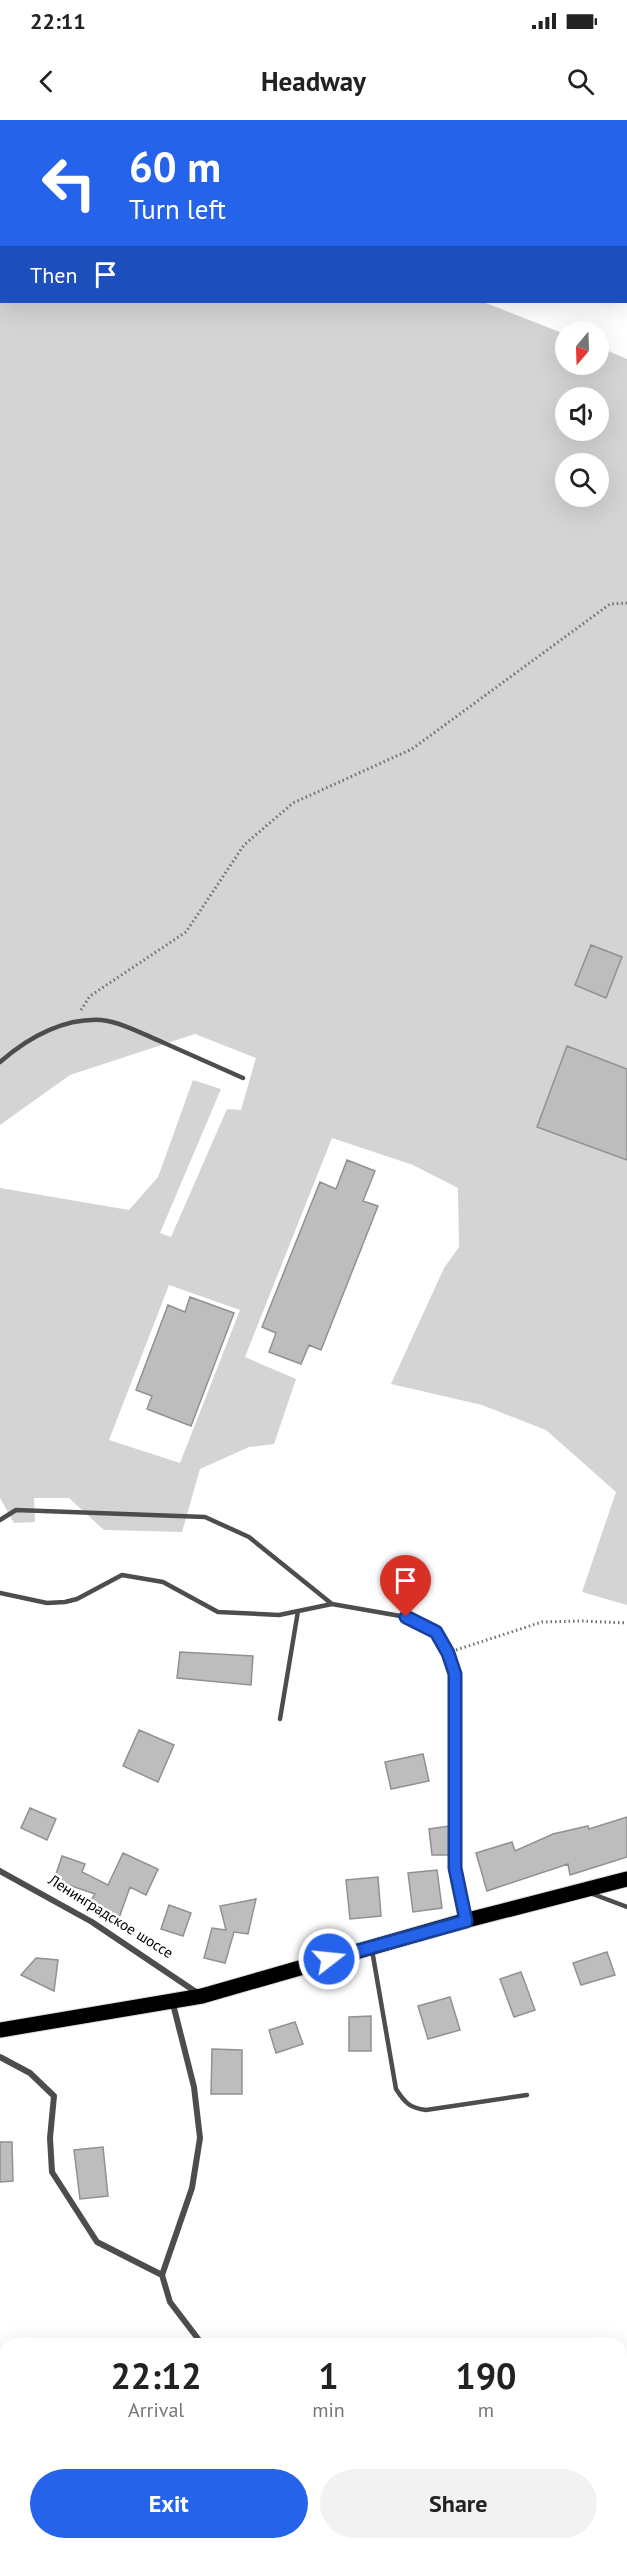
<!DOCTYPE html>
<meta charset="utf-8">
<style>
:root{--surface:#fff;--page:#f2f2f2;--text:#222;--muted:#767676;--accent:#2563eb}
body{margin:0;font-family:"PT Sans",sans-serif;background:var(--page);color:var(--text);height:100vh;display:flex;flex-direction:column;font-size:22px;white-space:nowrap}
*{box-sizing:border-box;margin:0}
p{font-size:20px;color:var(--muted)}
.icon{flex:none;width:33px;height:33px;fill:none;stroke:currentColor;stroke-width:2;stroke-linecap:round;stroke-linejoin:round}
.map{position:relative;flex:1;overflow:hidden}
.sheet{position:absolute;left:0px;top:2218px;width:627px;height:212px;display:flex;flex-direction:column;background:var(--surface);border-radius:18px 18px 0 0;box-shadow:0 6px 24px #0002}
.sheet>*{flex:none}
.banner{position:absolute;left:0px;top:0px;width:627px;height:183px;box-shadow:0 6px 24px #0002;background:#2563eb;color:#fff;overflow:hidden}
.needle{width:39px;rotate:199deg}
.controls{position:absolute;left:555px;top:201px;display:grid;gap:12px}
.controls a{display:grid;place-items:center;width:54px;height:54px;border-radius:50%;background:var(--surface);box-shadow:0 6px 24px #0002;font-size:30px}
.pin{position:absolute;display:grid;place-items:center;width:51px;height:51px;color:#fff;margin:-62px -26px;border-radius:50% 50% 50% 0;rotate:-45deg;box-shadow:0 0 6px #0007}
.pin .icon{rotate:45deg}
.me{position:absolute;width:66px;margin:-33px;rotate:74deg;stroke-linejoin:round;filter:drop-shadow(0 0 4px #0008)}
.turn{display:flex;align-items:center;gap:21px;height:126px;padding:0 30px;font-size:27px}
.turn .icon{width:78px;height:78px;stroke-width:2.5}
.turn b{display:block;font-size:42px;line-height:51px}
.then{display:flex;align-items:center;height:57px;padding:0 30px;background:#0003;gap:12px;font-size:22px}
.eta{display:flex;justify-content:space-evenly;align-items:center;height:102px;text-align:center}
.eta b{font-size:36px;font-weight:700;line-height:42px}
.action{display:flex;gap:12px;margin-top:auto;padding:12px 30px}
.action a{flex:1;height:69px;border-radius:36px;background:var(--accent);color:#fff;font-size:24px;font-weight:700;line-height:69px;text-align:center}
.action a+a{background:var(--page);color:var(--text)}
.status{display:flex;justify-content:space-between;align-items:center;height:42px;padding:0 30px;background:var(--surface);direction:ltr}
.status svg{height:16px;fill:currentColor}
header{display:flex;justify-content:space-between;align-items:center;height:78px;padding:0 30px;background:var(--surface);font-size:27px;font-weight:700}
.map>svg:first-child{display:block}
.green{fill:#d4d4d4;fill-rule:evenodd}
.building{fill:#bdbdbd;stroke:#919191;stroke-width:1.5}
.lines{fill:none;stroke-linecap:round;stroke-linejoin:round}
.primary-casing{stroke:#dbdbdb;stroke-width:17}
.path{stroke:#6f6f6f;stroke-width:3;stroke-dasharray:1.5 3;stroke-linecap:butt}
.lane{stroke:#4d4d4d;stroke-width:4.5}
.street{stroke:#4d4d4d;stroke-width:6}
.primary{stroke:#000;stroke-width:15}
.rail{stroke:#000;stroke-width:4.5;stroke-dasharray:9 3 1.5 3;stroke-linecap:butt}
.route-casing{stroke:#184099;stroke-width:15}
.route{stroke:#2563eb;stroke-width:10}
.labels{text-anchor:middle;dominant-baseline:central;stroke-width:5;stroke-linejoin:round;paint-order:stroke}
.street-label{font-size:15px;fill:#000;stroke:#fff}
</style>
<div class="status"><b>22:11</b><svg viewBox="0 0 49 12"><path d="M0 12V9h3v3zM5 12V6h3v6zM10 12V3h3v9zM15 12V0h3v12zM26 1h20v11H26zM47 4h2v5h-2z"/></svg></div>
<header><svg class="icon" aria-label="back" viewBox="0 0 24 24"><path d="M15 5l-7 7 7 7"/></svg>Headway<svg class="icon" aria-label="search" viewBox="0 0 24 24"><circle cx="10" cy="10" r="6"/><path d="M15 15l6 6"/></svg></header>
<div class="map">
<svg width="627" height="2429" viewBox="0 0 627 2429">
<rect width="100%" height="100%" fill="#fff"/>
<!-- green -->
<path class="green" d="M0,0L30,1L2,2V182H483L565,214L566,244H598L599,227L627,239V1485L582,1472L616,1372L546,1310L482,1285L391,1264L444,1148L459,1127L458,1068L413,1045L332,1018L245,1237L296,1259L274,1324L249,1327L200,1349L182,1412L104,1410L69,1378H34L35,1402L14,1403L0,1378V1068L129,1090L158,1057L193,960L221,969L160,1113L171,1117L227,989L241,990L256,938L195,914L70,955L0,1005ZM566,278H598V310H566ZM566,344H598V376H566ZM169,1165L240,1190L180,1343L109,1320Z
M415,0H627V112L626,2Z"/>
<!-- building -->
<path class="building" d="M591,825L622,837L606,878L575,865Z
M567,926L627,949V1040L537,1007Z
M347,1040L375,1051L363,1081L378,1086L321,1230L309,1225L301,1244L269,1232L276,1213L262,1207L320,1062L336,1069Z
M190,1177L234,1193L191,1306L147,1289L152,1276L136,1270L168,1185L185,1192Z
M180,1532L253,1536L251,1565L177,1558Z
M139,1610L174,1625L158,1662L123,1646Z
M423,1634L429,1661L391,1669L385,1642Z
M30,1688L56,1699L47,1720L21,1708Z
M627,1697V1737L570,1755L568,1744L487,1771L476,1733L512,1722L515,1731L553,1714L588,1706L589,1709Z
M449,1706L450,1735H432L429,1709Z
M123,1733L158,1749L146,1775L130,1767L119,1798L88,1785L95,1774L54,1760L62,1736L85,1744L82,1752L108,1765Z
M437,1750L442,1788L413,1792L408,1753Z
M378,1757L381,1796L350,1799L346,1760Z
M256,1779L248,1814L234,1812L225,1843L204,1838L212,1808L226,1810L220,1786Z
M169,1785L191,1793L183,1816L161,1809Z
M607,1832L615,1855L581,1865L573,1843Z
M36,1838L58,1840L54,1871L21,1855Z
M521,1852L535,1890L514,1897L500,1859Z
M450,1877L460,1910L428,1919L418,1886Z
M371,1896V1931H349V1897Z
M295,1902L303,1924L276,1933L269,1910Z
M212,1929L242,1930V1974H211Z
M0,2022H12L13,2061L0,2062Z
M103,2027L108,2076L80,2079L74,2030Z"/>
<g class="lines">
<!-- primary casing -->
<g class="primary-casing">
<path id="primary" d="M0,1910L202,1876L460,1802L627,1759"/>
</g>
<!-- path -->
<path class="path" d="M388,0L390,2
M626,124L627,125
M81,890L90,876L186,812L244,725L293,683L412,629L610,484L627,483
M456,1530L542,1502L581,1501L627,1503"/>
<!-- lane -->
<path class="lane" d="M0,942C28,918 63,898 101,900C121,902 143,914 162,922C189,934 216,946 243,958
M0,1400L16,1390L205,1397L249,1417L332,1484L406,1497L436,1512L448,1533L455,1554V1748L466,1798
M0,1473L47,1483L65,1482L77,1479L122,1455L163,1462L218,1492L279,1495L332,1484
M280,1599L298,1491
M590,1773L627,1787
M372,1830L396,1969C405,1983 410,1988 426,1990L527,1975"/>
<!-- street -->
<path class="street" d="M0,1751L92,1802L199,1874
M172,1880L194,1967L200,2018L192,2068L162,2155L170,2182L202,2224
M0,1937L30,1953L54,1976L50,2018L52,2052L97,2122L162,2155
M161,2429L162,2424"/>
<!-- primary -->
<use href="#primary" class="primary"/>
<!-- rail -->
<path class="rail" d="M179,0L183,2
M233,0L236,2
M626,162L627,163
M626,179L627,180"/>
</g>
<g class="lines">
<!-- route casing -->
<g class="route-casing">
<path id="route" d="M329,1839L466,1801L455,1748V1554L448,1533L436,1512L406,1497"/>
</g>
<!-- route -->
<use href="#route" class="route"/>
</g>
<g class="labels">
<!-- street labels -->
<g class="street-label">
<text transform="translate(111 1796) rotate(32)">Ленинградское шоссе</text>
</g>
</g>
</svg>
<div class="controls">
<a><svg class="needle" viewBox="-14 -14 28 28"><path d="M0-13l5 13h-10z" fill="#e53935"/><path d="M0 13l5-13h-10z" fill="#767676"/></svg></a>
<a><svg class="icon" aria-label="sound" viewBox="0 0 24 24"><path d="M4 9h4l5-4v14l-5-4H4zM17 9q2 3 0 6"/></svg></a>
<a><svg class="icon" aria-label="search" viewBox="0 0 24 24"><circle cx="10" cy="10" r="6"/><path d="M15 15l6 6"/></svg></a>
</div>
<div class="pin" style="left:406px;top:1497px;background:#d93025"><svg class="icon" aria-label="arrive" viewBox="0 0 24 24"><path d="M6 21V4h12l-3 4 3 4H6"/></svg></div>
<svg class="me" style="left:329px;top:1839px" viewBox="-20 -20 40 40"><circle r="17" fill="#2563eb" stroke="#fff" stroke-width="3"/><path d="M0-11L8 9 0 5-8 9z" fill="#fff"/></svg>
<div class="banner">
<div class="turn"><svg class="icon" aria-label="left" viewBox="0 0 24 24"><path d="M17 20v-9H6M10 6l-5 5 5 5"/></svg><div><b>60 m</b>Turn left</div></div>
<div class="then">Then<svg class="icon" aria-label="arrive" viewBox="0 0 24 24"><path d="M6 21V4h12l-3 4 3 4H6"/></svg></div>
</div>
<section class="sheet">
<div class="eta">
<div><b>22:12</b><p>Arrival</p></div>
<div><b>1</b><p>min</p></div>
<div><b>190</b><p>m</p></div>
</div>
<div class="action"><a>Exit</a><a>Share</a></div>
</section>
</div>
